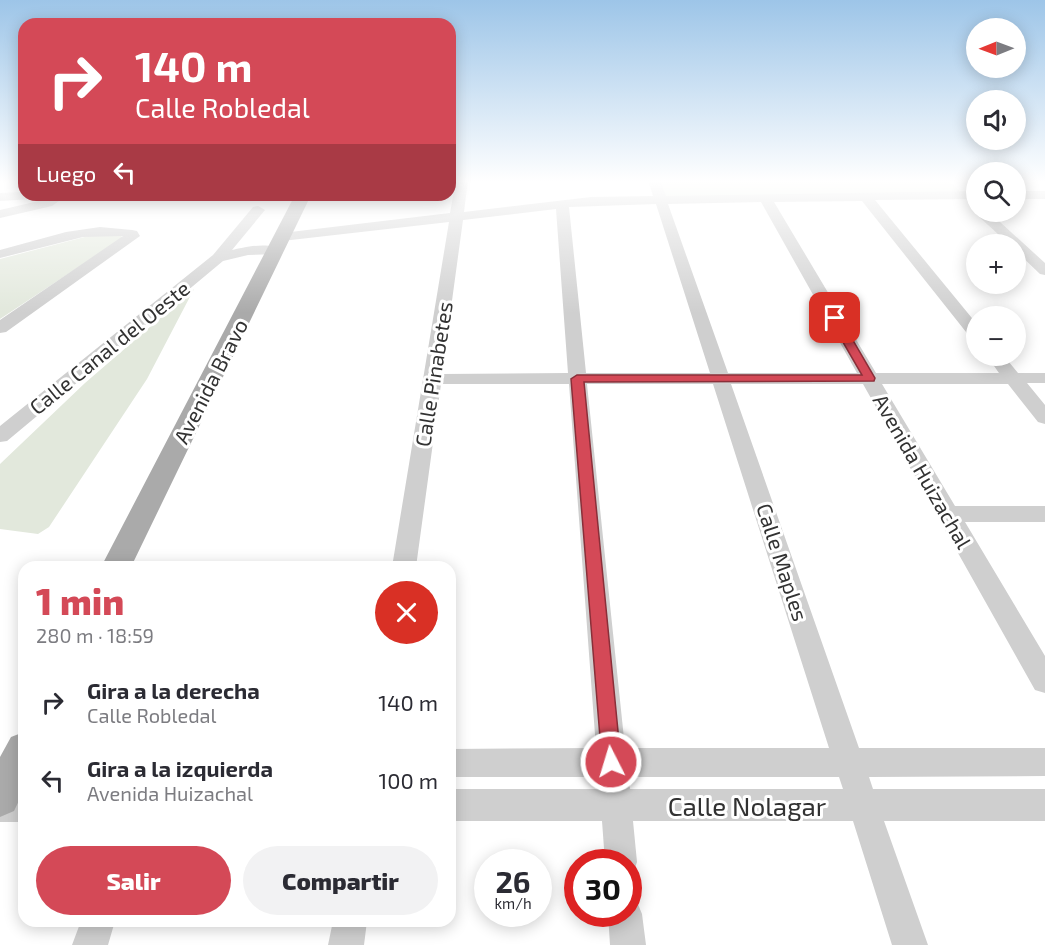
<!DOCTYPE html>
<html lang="es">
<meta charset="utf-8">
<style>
:root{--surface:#fff;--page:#f2f2f3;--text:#2b2b33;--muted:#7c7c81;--accent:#d44957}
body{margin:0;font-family:"Exo 2",sans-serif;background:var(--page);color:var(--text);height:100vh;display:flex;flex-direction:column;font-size:22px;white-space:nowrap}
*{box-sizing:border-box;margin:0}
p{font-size:20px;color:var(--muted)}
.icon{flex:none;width:33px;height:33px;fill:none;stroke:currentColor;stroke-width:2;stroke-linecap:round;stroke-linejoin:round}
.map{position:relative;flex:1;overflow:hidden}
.side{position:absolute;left:18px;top:561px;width:438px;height:366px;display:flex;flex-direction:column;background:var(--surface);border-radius:18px;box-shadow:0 3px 15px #0003}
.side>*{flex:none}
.banner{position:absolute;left:18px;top:18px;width:438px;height:183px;border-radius:18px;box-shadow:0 3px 15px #0003;background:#d44957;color:#fff;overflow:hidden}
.needle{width:39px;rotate:269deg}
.tools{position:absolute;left:966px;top:18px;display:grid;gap:12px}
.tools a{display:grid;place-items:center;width:60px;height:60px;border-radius:50%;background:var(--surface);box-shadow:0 3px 15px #0003;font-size:30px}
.speed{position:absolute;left:474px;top:849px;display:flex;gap:12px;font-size:30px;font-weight:700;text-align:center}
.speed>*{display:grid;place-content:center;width:78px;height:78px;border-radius:50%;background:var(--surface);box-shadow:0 3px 15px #0003;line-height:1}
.speed small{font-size:15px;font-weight:400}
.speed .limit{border:9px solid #d22;background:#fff;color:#111}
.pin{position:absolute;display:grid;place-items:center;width:51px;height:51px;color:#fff;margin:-26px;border-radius:12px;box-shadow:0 3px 9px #0006}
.me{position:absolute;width:66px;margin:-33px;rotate:355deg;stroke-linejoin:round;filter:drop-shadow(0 0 4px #0008)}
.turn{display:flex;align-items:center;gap:21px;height:126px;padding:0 18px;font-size:27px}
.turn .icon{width:78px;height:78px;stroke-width:2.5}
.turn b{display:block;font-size:42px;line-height:51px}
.then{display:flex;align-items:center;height:57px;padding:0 18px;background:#0003;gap:12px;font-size:22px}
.round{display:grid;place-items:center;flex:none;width:63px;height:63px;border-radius:32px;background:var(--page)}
.summary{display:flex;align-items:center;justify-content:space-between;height:102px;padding:0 18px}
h1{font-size:36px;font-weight:800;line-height:45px;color:var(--accent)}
.cta{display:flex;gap:12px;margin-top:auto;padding:12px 18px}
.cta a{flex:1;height:69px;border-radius:36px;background:var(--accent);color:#fff;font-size:24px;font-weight:800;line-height:69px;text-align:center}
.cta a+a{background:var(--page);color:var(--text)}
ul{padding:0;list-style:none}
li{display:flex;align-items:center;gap:18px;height:78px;padding:0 18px}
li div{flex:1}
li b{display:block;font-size:22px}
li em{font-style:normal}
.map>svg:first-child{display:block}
.green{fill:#e2e8dc}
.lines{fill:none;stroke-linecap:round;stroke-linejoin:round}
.minor{fill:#cfcfcf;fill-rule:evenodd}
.major{fill:#aaa;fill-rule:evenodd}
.route{fill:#d44957;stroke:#8a2f39;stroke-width:1.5}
.labels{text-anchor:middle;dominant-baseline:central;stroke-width:6;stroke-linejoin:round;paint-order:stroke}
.street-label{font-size:21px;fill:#323232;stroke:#fff}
.near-street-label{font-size:26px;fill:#323232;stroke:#fff}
</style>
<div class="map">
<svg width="1045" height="945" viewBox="0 0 1045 945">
<rect width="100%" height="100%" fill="#fff"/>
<!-- green -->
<path class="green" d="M948,180L964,195L663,198L656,181Z
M100,233L121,234L122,238L0,319V259Z
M194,289L147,379L49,527L38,534L0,529V464L85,383Z"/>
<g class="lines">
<!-- minor -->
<path class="minor" d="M456,180H468L464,212L591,197L653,196L648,180H660L666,196L976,191V199L875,200L976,323V338L970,337L862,201L774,202L876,373H999L987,356H1004L1018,373H1045V383H1027L1045,405V424L1038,422L1008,384H882L955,506H1045V522H965L1045,656V693L1035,690L863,384H731L859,748H1045V776L869,777L873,789H1045V821H884L928,945H892L853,821H633L637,862L633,874L628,875V862H605L602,821H450V789H599L598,777H450V749L596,748L569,384H441L416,567H392L449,222L282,241L275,237L282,233L450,213ZM761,202L857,373H728L668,204ZM656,204L710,373H586L569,207ZM556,209L568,373L442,374L463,220ZM587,384H713L829,748H625ZM628,777H839L843,789H630Z
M1016,191H1045V199H1016Z
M24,192V195H40L34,199L0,201V193Z
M52,195H67L52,206L0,218V210L43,200Z
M258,206L265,210L232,250C245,247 271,241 282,251L280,254L248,255L223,261L7,441L0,442V426L213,255L253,207Z
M976,210L989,212L1045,263V275L1040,274L1016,251V244H1009L977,215Z
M100,227L132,230L137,231L140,236L6,332L0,333V320L123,236L83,237L0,258V250L66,232Z
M0,790H24V822H0Z
M628,898L637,902L642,914L646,945H610L608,914H628Z
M81,921H115L108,945H72Z
M333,921H367L364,945H328Z"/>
<!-- major -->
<path class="major" d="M295,195H311L131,567H101Z
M24,732V790L14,811L0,817V757L11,737Z"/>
</g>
<!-- sky -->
<linearGradient id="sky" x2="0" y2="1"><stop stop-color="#9dc5e8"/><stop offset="0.58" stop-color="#fff"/><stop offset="1" stop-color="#fff" stop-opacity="0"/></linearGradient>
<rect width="1045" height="313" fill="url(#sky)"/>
<!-- route -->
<path class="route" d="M835,315L840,318L875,378L874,381L584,382L621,762L618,769L611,772L604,769L602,762L571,379L577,375H862L829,318Z"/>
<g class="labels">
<!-- street labels -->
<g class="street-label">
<text transform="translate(109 347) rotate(-39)">Calle Canal del Oeste</text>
<text transform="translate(433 374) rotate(-81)">Calle Pinabetes</text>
<text transform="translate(210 381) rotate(-63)">Avenida Bravo</text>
<text transform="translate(923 471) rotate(60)">Avenida Huizachal</text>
<text transform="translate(783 562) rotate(72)">Calle Maples</text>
</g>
<!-- near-street labels -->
<g class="near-street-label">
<text x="747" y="805">Calle Nolagar</text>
</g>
</g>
</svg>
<div class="tools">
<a><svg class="needle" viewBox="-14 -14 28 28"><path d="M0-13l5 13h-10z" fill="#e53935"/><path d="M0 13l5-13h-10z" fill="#7c7c81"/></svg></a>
<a><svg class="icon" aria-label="sound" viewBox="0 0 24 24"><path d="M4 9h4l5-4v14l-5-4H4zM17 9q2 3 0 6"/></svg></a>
<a><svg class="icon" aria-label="search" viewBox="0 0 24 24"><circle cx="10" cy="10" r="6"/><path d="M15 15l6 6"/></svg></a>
<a>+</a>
<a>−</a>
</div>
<div class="speed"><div>26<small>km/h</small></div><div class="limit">30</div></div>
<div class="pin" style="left:835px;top:318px;background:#d93025"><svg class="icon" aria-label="arrive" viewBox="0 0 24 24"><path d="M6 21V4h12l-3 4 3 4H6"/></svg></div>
<svg class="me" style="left:611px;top:762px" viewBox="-20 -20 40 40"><circle r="17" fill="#d44957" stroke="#fff" stroke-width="3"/><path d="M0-11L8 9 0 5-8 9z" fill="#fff"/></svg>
<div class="banner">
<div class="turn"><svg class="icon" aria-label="right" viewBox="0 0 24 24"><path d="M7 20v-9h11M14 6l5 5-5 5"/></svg><div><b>140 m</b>Calle Robledal</div></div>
<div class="then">Luego<svg class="icon" aria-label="left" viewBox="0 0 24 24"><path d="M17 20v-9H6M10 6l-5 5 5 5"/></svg></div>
</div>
<section class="side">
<div class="summary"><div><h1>1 min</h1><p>280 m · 18:59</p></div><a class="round" style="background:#d93025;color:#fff"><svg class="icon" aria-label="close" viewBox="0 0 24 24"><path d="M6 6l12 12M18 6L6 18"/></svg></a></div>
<ul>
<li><svg class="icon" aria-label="right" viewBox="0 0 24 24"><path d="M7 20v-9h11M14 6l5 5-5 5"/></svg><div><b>Gira a la derecha</b><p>Calle Robledal</p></div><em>140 m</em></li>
<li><svg class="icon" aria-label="left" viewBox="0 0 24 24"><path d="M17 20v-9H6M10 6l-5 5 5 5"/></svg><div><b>Gira a la izquierda</b><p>Avenida Huizachal</p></div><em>100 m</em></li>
</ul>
<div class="cta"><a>Salir</a><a>Compartir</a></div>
</section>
</div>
